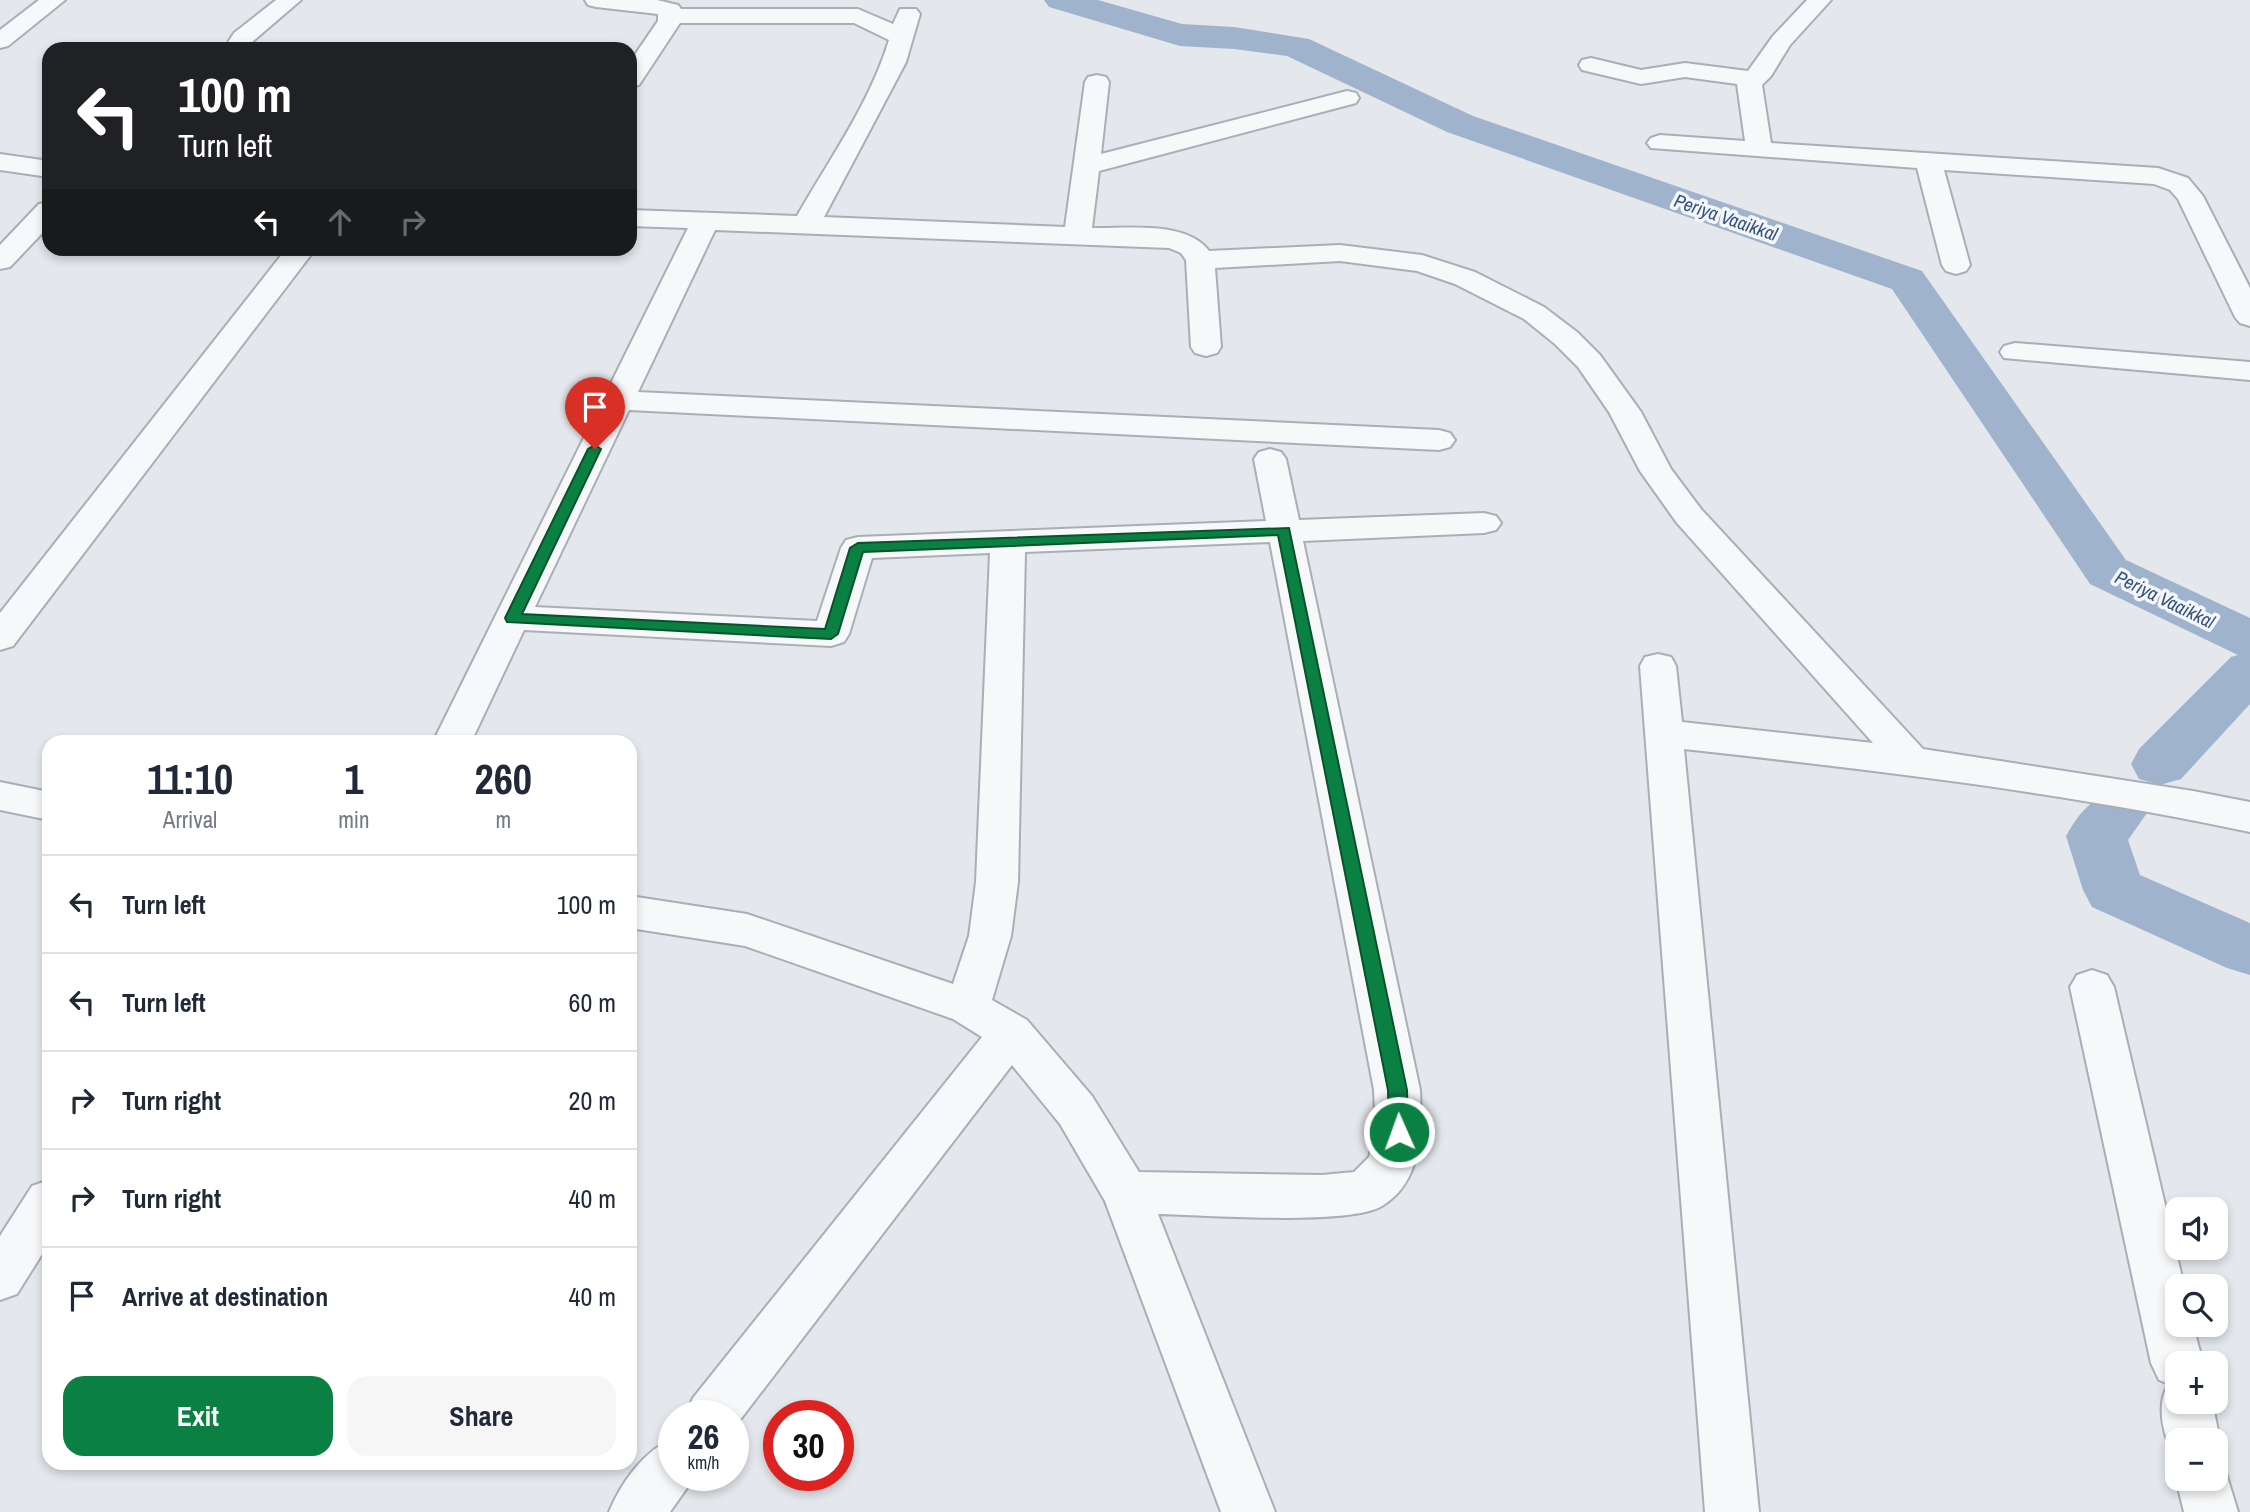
<!DOCTYPE html>
<meta charset="utf-8">
<style>
:root{--surface:#fff;--page:#f6f6f7;--text:#1f2937;--muted:#747a83;--line:#e0e1e3;--accent:#0b8043}
body{margin:0;font-family:"Archivo Narrow",sans-serif;background:var(--page);color:var(--text);height:100vh;display:flex;flex-direction:column;font-size:26px;white-space:nowrap}
*{box-sizing:border-box;margin:0}
p{font-size:23px;color:var(--muted)}
.icon{flex:none;width:38px;height:38px;fill:none;stroke:currentColor;stroke-width:2;stroke-linecap:round;stroke-linejoin:round}
.map{position:relative;flex:1;overflow:hidden}
.details{position:absolute;left:42px;top:735px;width:595px;height:735px;display:flex;flex-direction:column;background:var(--surface);border-radius:21px;box-shadow:0 4px 10px #0003}
.details>*{flex:none}
.banner{position:absolute;left:42px;top:42px;width:595px;height:214px;border-radius:21px;box-shadow:0 4px 10px #0003;background:#202124;color:#fff;overflow:hidden}
.buttons{position:absolute;left:2165px;top:1197px;display:grid;gap:14px}
.buttons a{display:grid;place-items:center;width:63px;height:63px;border-radius:14px;background:var(--surface);box-shadow:0 4px 10px #0003;font-size:35px}
.speed{position:absolute;left:658px;top:1400px;display:flex;gap:14px;font-size:35px;font-weight:700;text-align:center}
.speed>*{display:grid;place-content:center;width:91px;height:91px;border-radius:50%;background:var(--surface);box-shadow:0 4px 10px #0003;line-height:1}
.speed small{font-size:18px;font-weight:400}
.speed .limit{border:10px solid #d22;background:#fff;color:#111}
.pin{position:absolute;display:grid;place-items:center;width:60px;height:60px;color:#fff;margin:-72px -30px;border-radius:50% 50% 50% 0;rotate:-45deg;box-shadow:0 0 7px #0007}
.pin .icon{rotate:45deg}
.me{position:absolute;width:77px;margin:-38px;rotate:358deg;stroke-linejoin:round;filter:drop-shadow(0 0 5px #0008)}
.turn{display:flex;align-items:center;gap:24px;height:147px;padding:0 21px;font-size:32px}
.turn .icon{width:91px;height:91px;stroke-width:2.5}
.turn b{display:block;font-size:49px;line-height:60px}
.lanes{display:flex;align-items:center;height:66px;padding:0 21px;background:#0003;justify-content:center;gap:35px;direction:ltr}
.lanes .off{opacity:.35}
.eta{display:flex;justify-content:space-evenly;align-items:center;height:119px;text-align:center}
.eta b{font-size:42px;font-weight:700;line-height:49px}
.cta{display:flex;gap:14px;margin-top:auto;padding:14px 21px}
.cta a{flex:1;height:80px;border-radius:21px;background:var(--accent);color:#fff;font-size:28px;font-weight:700;line-height:80px;text-align:center}
.cta a+a{background:var(--page);color:var(--text)}
ul{padding:0;list-style:none}
li{display:flex;align-items:center;gap:21px;height:98px;padding:0 21px;border-top:2px solid var(--line)}
li div{flex:1}
li b{display:block;font-size:26px}
li em{font-style:normal}
.map>svg:first-child{display:block}
.lines{fill:none;stroke-linecap:round;stroke-linejoin:round}
.canal{fill:#9fb4cc;fill-rule:evenodd}
.minor-casing{stroke:#a9aeb7;stroke-width:4}
.minor{fill:#f7f8fa;fill-rule:evenodd}
.route{fill:#0b8043;stroke:#07532c;stroke-width:2}
.labels{text-anchor:middle;dominant-baseline:central;stroke-width:7;stroke-linejoin:round;paint-order:stroke}
.far-water-label{font-size:19px;font-style:italic;fill:#34527a;stroke:#f4f6f9}
</style>
<div class="map">
<svg width="2250" height="1512" viewBox="0 0 2250 1512">
<rect width="100%" height="100%" fill="#e4e7ec"/>
<g class="lines">
<!-- canal -->
<path class="canal" d="M1044,0H1098L1182,24L1234,27L1309,39L1473,116L1922,271L2126,560L2250,618V704L2181,779L2160,785L2139,779L2131,764L2139,749L2231,657L2238,655L2090,584L1892,289L1447,132L1287,56L1234,49L1180,46L1049,7Z
M2117,791L2138,798L2147,813L2128,840L2140,875L2250,923V975L2227,968L2092,907L2083,890L2066,836C2080,812 2090,799 2117,791Z"/>
<!-- minor casing -->
<g class="minor-casing">
<path id="minor" d="M39,0H65L8,46L0,48V30Z
M276,0H301L252,42L255,49H231L227,44L234,33Z
M585,0H657L678,5L681,9H858L893,24L900,9H916L920,14L906,62L824,217L1065,227L1085,82L1088,77L1097,75L1106,77L1109,82L1101,154L1347,91L1356,93L1359,98L1356,103L1099,171L1092,228C1126,229 1186,220 1209,251L1340,245L1422,255L1475,272L1544,307L1577,332L1600,355L1641,412L1671,469L1701,509L1923,749L2193,791L2250,802V832C2064,792 1873,770 1684,749L1759,1512H1705L1640,666L1645,657L1658,654L1671,657L1676,666L1682,722L1873,743L1677,523L1640,471L1609,412L1578,367L1555,344L1524,319L1455,284L1417,271L1340,261L1215,268L1221,347L1217,353L1206,356L1195,353L1191,347L1186,260L1181,253L1169,248L715,230L638,392L1439,430L1450,433L1455,440L1450,447L1439,450L629,410L535,607L817,621L841,548L846,540L858,537L1266,521L1254,459L1259,452L1270,449L1281,452L1286,459L1299,520L1484,513L1496,516L1501,523L1496,530L1484,533L1303,541L1420,1090C1422,1131 1422,1182 1382,1206C1349,1226 1203,1215 1158,1214L1275,1512H1221L1105,1201L1060,1124L1012,1065L733,1429V1416H685L693,1398L982,1037L953,1019L745,946L630,928V896L747,914L953,984L969,936L976,882L990,553L872,558L849,634L844,642L831,646L524,630L471,742H433L688,228L630,226V210L797,216C829,160 870,103 889,40L854,23H680L639,85L630,87V62L658,21V14L596,7L588,5ZM1270,542L1374,1090L1376,1132L1369,1157L1354,1172L1322,1175L1139,1172L1092,1096L1027,1020L992,1000L1011,936L1018,882L1025,552Z
M1807,0H1831L1790,45L1771,76L1762,85L1771,143L2158,168L2188,178L2203,196L2250,288V326L2240,323L2235,317L2178,199L2170,190L2154,184L1944,170L1970,265L1966,271L1956,274L1946,271L1942,265L1917,168L1651,148L1647,143L1651,138L1660,135L1745,141L1737,84L1685,77L1641,84L1582,70L1579,65L1582,60L1591,58L1641,70L1685,63L1748,71L1773,36Z
M0,154L49,161V177L0,170Z
M49,202V226L10,267L0,269V245L39,204Z
M287,248H316L13,646L0,650V613Z
M2015,343L2250,362V380L2004,358L2000,352L2004,346Z
M0,782L49,792V820L0,810Z
M2092,970L2107,975L2114,987L2184,1286H2177V1325H2193L2203,1363H2177V1402H2212L2220,1440L2216,1451V1440H2177V1459C2163,1440 2155,1403 2169,1384L2159,1380L2151,1363L2070,987L2077,975Z
M49,1180V1243L17,1294L0,1300V1236L32,1186Z
M674,1438V1475H696L670,1512H609C621,1483 644,1450 674,1438Z
M2216,1458L2222,1460L2238,1512H2184L2176,1479L2177,1477L2216,1479Z"/>
</g>
<!-- minor -->
<use href="#minor" class="minor"/>
</g>
<!-- route -->
<path class="route" d="M595,445L601,449L522,614L825,629L850,548L858,543L1289,528L1407,1090L1408,1132L1405,1138L1399,1140L1392,1138L1389,1132L1388,1090L1278,535L863,552L838,634L831,639L507,622L505,618L588,449Z"/>
<g class="labels">
<!-- far-water labels -->
<g class="far-water-label">
<text transform="translate(1726 217) rotate(19)">Periya Vaaikkal</text>
<text transform="translate(2165 599) rotate(26)">Periya Vaaikkal</text>
</g>
</g>
</svg>
<div class="buttons">
<a><svg class="icon" aria-label="sound" viewBox="0 0 24 24"><path d="M4 9h4l5-4v14l-5-4H4zM17 9q2 3 0 6"/></svg></a>
<a><svg class="icon" aria-label="search" viewBox="0 0 24 24"><circle cx="10" cy="10" r="6"/><path d="M15 15l6 6"/></svg></a>
<a>+</a>
<a>−</a>
</div>
<div class="speed"><div>26<small>km/h</small></div><div class="limit">30</div></div>
<div class="pin" style="left:595px;top:449px;background:#d93025"><svg class="icon" aria-label="arrive" viewBox="0 0 24 24"><path d="M6 21V4h12l-3 4 3 4H6"/></svg></div>
<svg class="me" style="left:1399px;top:1132px" viewBox="-20 -20 40 40"><circle r="17" fill="#0b8043" stroke="#fff" stroke-width="3"/><path d="M0-11L8 9 0 5-8 9z" fill="#fff"/></svg>
<div class="banner">
<div class="turn"><svg class="icon" aria-label="left" viewBox="0 0 24 24"><path d="M17 20v-9H6M10 6l-5 5 5 5"/></svg><div><b>100 m</b>Turn left</div></div>
<div class="lanes"><svg class="icon" aria-label="left" viewBox="0 0 24 24"><path d="M17 20v-9H6M10 6l-5 5 5 5"/></svg><svg class="icon off" aria-label="ahead" viewBox="0 0 24 24"><path d="M12 20V5M6 11l6-6 6 6"/></svg><svg class="icon off" aria-label="right" viewBox="0 0 24 24"><path d="M7 20v-9h11M14 6l5 5-5 5"/></svg></div>
</div>
<section class="details">
<div class="eta">
<div><b>11:10</b><p>Arrival</p></div>
<div><b>1</b><p>min</p></div>
<div><b>260</b><p>m</p></div>
</div>
<ul>
<li><svg class="icon" aria-label="left" viewBox="0 0 24 24"><path d="M17 20v-9H6M10 6l-5 5 5 5"/></svg><div><b>Turn left</b></div><em>100 m</em></li>
<li><svg class="icon" aria-label="left" viewBox="0 0 24 24"><path d="M17 20v-9H6M10 6l-5 5 5 5"/></svg><div><b>Turn left</b></div><em>60 m</em></li>
<li><svg class="icon" aria-label="right" viewBox="0 0 24 24"><path d="M7 20v-9h11M14 6l5 5-5 5"/></svg><div><b>Turn right</b></div><em>20 m</em></li>
<li><svg class="icon" aria-label="right" viewBox="0 0 24 24"><path d="M7 20v-9h11M14 6l5 5-5 5"/></svg><div><b>Turn right</b></div><em>40 m</em></li>
<li><svg class="icon" aria-label="arrive" viewBox="0 0 24 24"><path d="M6 21V4h12l-3 4 3 4H6"/></svg><div><b>Arrive at destination</b></div><em>40 m</em></li>
</ul>
<div class="cta"><a>Exit</a><a>Share</a></div>
</section>
</div>
